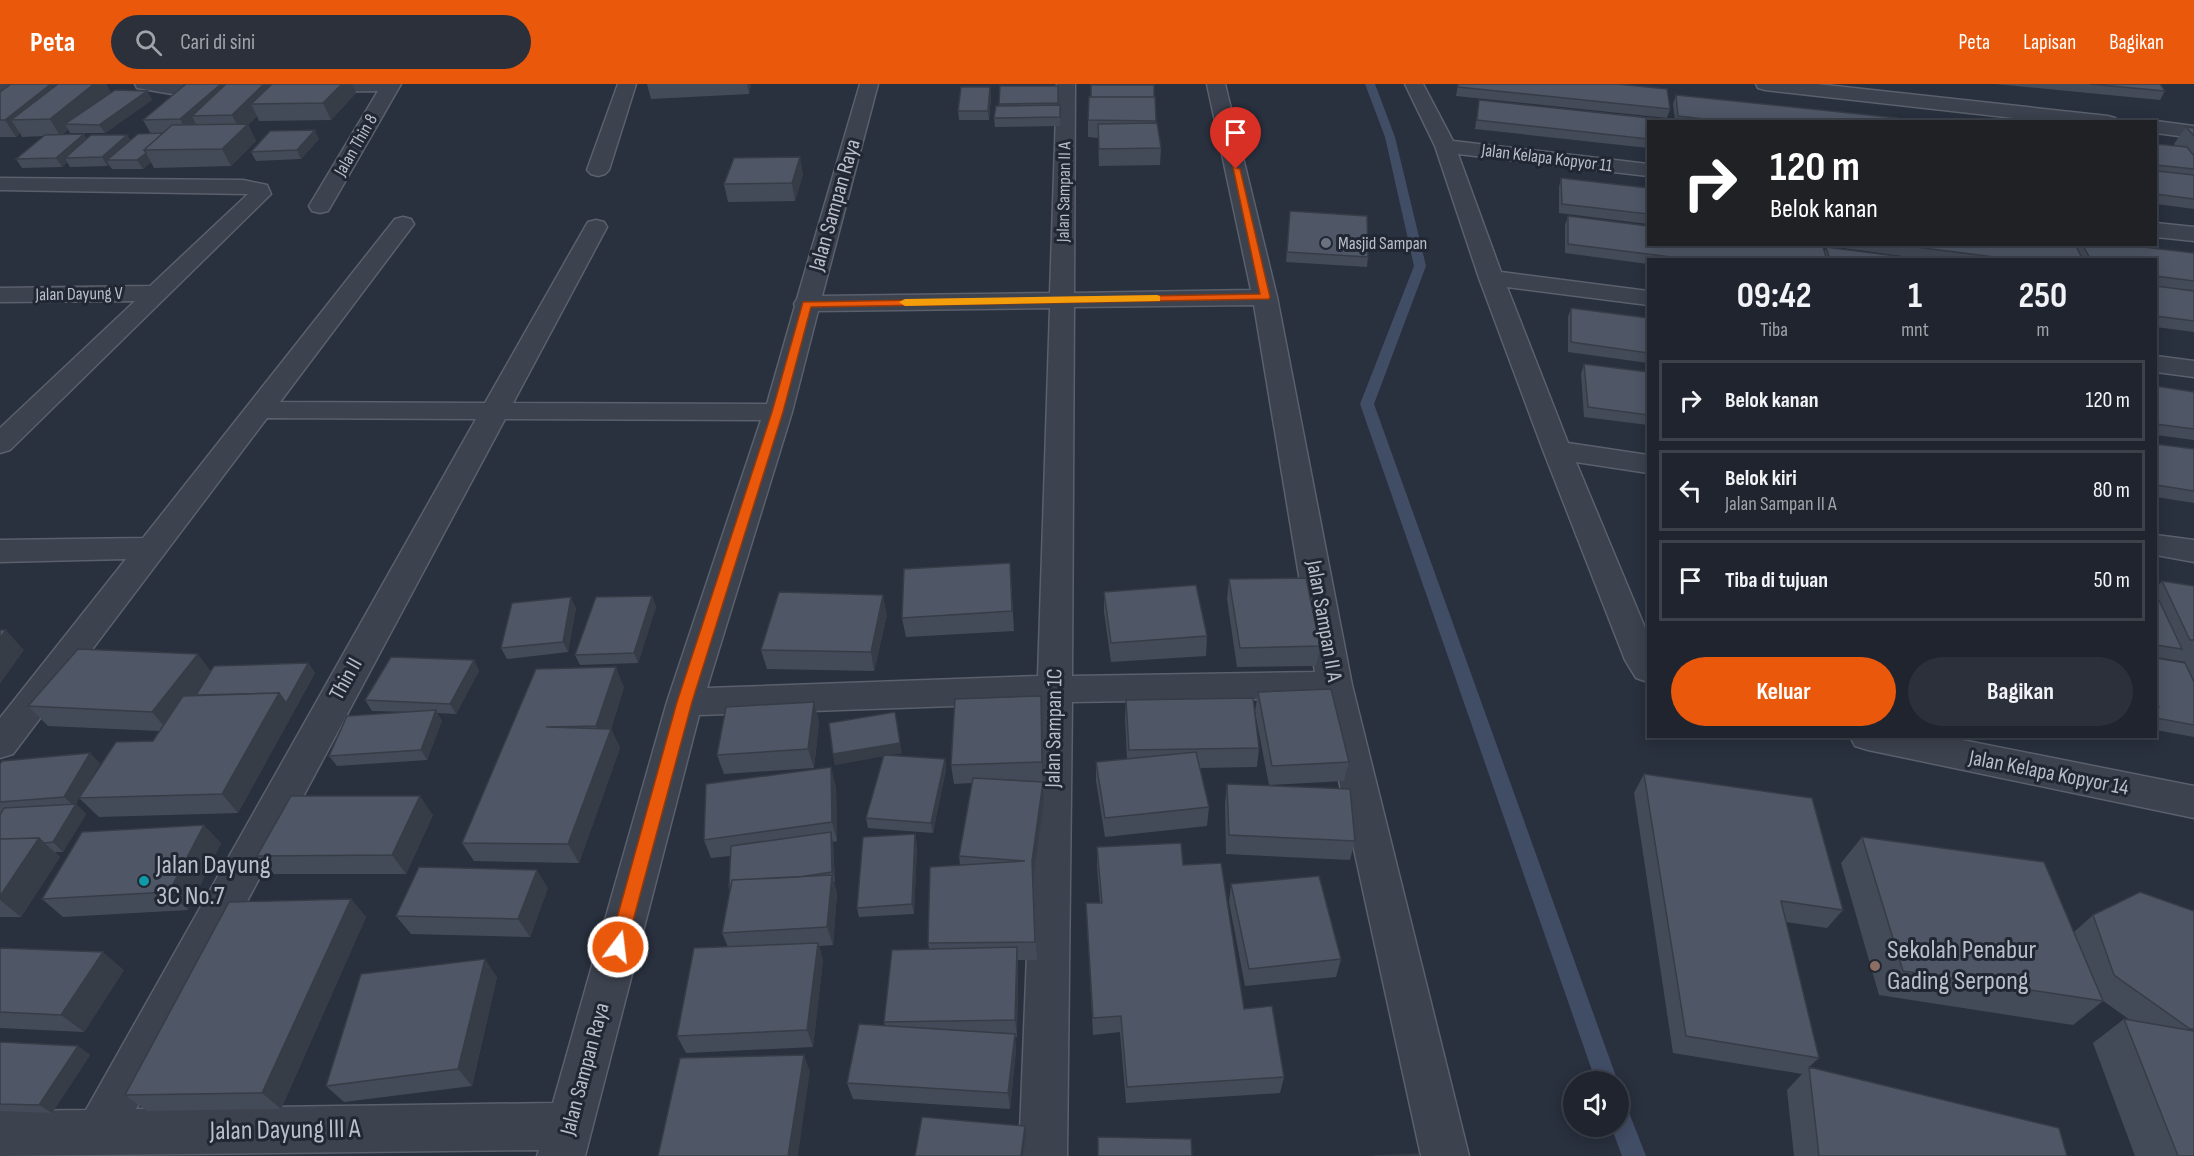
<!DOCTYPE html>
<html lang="id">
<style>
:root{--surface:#1f242e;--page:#2c303a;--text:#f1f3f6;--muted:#a1a4aa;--line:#3c414a;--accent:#ea580c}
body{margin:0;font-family:"Sofia Sans Condensed",sans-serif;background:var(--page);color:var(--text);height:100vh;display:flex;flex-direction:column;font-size:22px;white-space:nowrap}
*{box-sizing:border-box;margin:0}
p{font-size:20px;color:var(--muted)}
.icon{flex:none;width:33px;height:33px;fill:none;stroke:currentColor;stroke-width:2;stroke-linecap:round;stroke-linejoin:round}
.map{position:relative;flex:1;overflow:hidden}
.drawer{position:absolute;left:1647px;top:174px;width:510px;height:480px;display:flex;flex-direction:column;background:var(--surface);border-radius:0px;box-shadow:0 3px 15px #0003,0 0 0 2px var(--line)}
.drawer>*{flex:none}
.top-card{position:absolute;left:1647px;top:36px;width:510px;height:126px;border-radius:0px;box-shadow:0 3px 15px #0003,0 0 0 2px var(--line);background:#202124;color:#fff;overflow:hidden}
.tools{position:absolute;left:1563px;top:987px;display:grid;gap:12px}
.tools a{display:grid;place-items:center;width:66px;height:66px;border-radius:50%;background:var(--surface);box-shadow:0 3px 15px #0003,0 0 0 2px var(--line);font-size:30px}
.pin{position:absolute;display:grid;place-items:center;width:51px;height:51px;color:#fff;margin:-62px -26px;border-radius:50% 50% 50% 0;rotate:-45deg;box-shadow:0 0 6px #0007}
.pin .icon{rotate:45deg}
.me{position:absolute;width:66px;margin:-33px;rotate:15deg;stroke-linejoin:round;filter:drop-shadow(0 0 4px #0008)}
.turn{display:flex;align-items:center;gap:21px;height:126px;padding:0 24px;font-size:27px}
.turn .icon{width:78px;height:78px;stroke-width:2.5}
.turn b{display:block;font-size:42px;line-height:51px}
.eta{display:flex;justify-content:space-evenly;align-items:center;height:102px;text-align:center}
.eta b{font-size:36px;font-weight:700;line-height:42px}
.cta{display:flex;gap:12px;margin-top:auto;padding:12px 24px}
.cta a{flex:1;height:69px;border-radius:36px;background:var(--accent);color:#fff;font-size:24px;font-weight:700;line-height:69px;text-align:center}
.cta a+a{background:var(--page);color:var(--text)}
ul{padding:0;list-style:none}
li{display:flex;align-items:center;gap:18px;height:81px;margin:0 12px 9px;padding:0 12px;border:3px solid var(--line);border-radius:0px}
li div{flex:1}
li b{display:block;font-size:22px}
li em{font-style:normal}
header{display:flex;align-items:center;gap:36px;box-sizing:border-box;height:84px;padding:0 30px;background:var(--accent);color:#fff}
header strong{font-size:28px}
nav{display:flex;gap:33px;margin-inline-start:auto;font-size:21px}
.search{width:420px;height:54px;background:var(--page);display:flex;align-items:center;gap:15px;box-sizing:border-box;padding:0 21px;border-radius:33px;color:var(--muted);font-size:22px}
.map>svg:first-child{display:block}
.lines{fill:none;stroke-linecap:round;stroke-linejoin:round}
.stream{fill:#414d65;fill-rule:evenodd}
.minor-casing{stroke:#5a606c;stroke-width:3}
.minor{fill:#3c424e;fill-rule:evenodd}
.wall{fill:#444b58}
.shaded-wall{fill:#373d47}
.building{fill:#4f5766;stroke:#373d47;stroke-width:1.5}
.route{fill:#ea580c;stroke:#983908;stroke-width:1.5}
.slow{fill:#f59e0b}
.worship-dot{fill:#6b7280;stroke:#212733;stroke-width:2}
.culture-dot{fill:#0f9aa8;stroke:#212733;stroke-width:2}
.education-dot{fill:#8d6e63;stroke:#212733;stroke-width:2}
.labels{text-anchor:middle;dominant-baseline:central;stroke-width:6;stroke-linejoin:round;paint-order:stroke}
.far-street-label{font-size:18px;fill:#b9bec9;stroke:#212733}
.far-poi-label{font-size:18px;fill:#b9bec9;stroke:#212733;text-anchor:start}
.street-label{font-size:22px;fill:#b9bec9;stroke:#212733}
.near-poi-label{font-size:27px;fill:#b9bec9;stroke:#212733;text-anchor:start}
.near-street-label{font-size:27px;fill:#b9bec9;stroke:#212733}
</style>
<header>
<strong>Peta</strong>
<div class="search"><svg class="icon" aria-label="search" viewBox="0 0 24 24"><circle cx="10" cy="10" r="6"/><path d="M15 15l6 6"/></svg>Cari di sini</div>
<nav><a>Peta</a><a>Lapisan</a><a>Bagikan</a></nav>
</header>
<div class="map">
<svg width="2194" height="1072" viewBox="0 0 2194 1072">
<rect width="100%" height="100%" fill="#29303e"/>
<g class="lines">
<!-- stream -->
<path class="stream" d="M1365,0H1375L1395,53L1426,182L1374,320L1618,998H1596L1360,320L1414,182L1385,53Z
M1618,1018L1626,1021L1646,1072H1622L1611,1042H1618Z"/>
<!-- minor casing -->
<g class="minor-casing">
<path id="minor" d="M0,0H45L43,4L0,8Z
M135,0H232L235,3L232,7L225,9L172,10L137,4Z
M299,0H401L331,122L328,127L320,129L312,127L309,122L378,7L307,8L300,6Z
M618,0H636L609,86L605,90L598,92L591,90L587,86Z
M860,0H878L822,212L1050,209L1057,0H1075L1074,209L1251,206L1207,0H1225L1277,213L1352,601L1469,1072H1421L1321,614L1072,618L1067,1072H1019L1037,619L699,631L585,1072H537L539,1066L0,1072V1027L86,1026L476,335L267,334L13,670L0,674V634L126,475L0,478V456L143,454L395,135L403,133L411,135L414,140L280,318L485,319L585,143L588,138L596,136L604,138L607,143L513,319L767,320L795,222L794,220L797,215ZM1254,221L1315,588L1072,592L1074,223ZM1050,224L1038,592L707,604L792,328L818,227ZM505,335L761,336L667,618L553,1019L136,1025Z
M1405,0H1423L1453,57L1648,80V92L1458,70L1501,188L1648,207V221L1507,203L1568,359L1648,371V389L1576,378L1648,551V598L1636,594L1625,576L1543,366L1479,194L1435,62Z
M1756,0H1817L2108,32L2115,34L2118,38H2050L1765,6L1758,4Z
M2156,37L2194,42V54L2156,49L2154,38Z
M0,94L243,96L267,101L271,110L10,366L0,369V344L135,217L0,218V204L150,202L248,110L0,106Z
M2156,139L2194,143V157L2156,153Z
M2156,272L2194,277V293L2156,288Z
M2156,451L2194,456V478L2156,471Z
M1850,652H1942L2194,702V734L1868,666L1855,662Z"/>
</g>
<!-- minor -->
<use href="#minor" class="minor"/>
</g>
<!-- wall -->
<path class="wall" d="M11,0H106L111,9L147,7L152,16L105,49H70L68,45L62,51L87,55L127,51L130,56L151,50L143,36L186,0L356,9L331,36L259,37L257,32L248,41L256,57L231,82L154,84L151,78L143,85H112L109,81L107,82L70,83L67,78L62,83L22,84L16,75L44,52L22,53L20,49L16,53H0V6H3Z
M647,0H751L749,10L651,15Z
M1458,0L1670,25L1667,34L1456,12Z
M1995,0H2160L2165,7L2160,16Z
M1000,2H1058V21H1060V42L995,43L994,34L999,22Z
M990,3L991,12L989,36H959L958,27Z
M1676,11L1898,38H1648V64L1475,45L1479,16L1675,36L1673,20Z
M1155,13L1156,39L1161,64L1160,81L1099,82L1098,54L1088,53V36Z
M2186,43L2194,44V125L2156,120V60L2176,62L2174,60Z
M319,55L301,75L256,77L251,68Z
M803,90L795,117L728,118L724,100Z
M1561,94L1648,104V140L1559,129V103Z
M1290,127L1368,173L1367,183L1286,178Z
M1568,132L1825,167L1826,163L1927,176H1648V180L1565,169V141Z
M1813,160H2075V162L2076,160H2118L2194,169V248L2156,243V176H1932Z
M1571,224L1648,234V279L1568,268V233Z
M1584,280L1648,288V341L1584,333L1581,290Z
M2156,302L2194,308V356L2156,351Z
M2156,360L2194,365V419L2156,413Z
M1010,479L1014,547L906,553L902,534Z
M1229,495L1320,562L1316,582L1237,583L1227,515Z
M2162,497L2194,502V653L2156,646V574L2185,579L2186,578L2156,573V504Z
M1104,508L1207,552L1206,572L1111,578L1104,528Z
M652,512L656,523L638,579L580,581L575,571Z
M576,524L568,568L507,575L501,564Z
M887,531L874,587L767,585L761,566Z
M474,576L479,587L456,630L437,629L442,637L427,676L337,682L329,672L410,628L372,627L365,616Z
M308,579L315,589L238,729L99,733L79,714L76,720L86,730L63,768H55L60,773L21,833H0V730L1,729H0V680L100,679L80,713L153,657L159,647L48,642L28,622L211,587Z
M536,585L624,603L611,645L620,664L579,779L474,777L462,759Z
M1258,608L1349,678L1344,697L1269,701L1255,628Z
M1041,612L1043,697H1033L1043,698L1044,717L1033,796L1037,876H1018L1017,953H1015L1016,966L1010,1025L853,1015L847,999L885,942L884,938L929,865L928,859L960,781L959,772L972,699L954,700L951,681Z
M1126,616L1259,664L1257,683L1200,684L1209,723L1207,742L1105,753L1096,697V678L1127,675L1125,635Z
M814,618L819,638L814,684L724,690L717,671Z
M902,669L888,671L945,675L946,685L933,749L868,744L866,734L883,672L835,681L833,670Z
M1644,690L1843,826L1827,844L1786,838L1819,974L1809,983L2067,1072H1794L1787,1006L1802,990L1673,969L1634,709Z
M1227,700L1355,757L1350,776L1226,770L1225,719Z
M836,702L837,757L833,758L835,798H834L837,810L833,861L819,862L823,876L813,963L686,969L677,952L728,863L722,849L730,806L729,803L730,772L711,774L704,756Z
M433,731L406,790H274L257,772Z
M1862,753L2074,848L2093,831L2194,827V1072H2135L2093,959L2124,935L2130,936L2102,916L2103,917L2073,941L1879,911L1841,779Z
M221,759L188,826L63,833L42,815Z
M917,760L914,830L859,833L857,824Z
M1097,763L1183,781L1244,925L1284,993L1280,1009L1126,1019L1120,948L1093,951L1086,819H1100L1097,782Z
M1231,800L1341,875L1336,893L1245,902L1229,818Z
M548,804L530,853L411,850L396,832Z
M351,815L366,833L281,1025L147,1027L125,1011Z
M0,864L124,886L84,948L0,944Z
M497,893L472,1002L344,1018L326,1002Z
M0,958L78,962L90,971L52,1029L0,1027Z"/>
<!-- shaded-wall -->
<path class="shaded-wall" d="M51,0H61L11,36L20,49L16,53L5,36Z
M94,0H106L112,10L65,40L68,45L60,52L50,35Z
M221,0H227L192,32L198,44L189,52L180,35Z
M264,0H271L251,20L257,32L248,41L256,57L231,82L222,65L240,47L232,31Z
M342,0H352L356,9L331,36L323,19Z
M747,0H751L749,10Z
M990,3L991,12L989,36L988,27Z
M147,7L152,16L105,49L99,41Z
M315,46L319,55L301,75L297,66Z
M84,50L90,59L65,74L67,78L62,83L56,74Z
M127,51L132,60L107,76L109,81L107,82L102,73Z
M146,69L151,78L143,85L137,76Z
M800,73L803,90L795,117L792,99Z
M883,511L887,531L874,587L871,568Z
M652,512L656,523L638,579L634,569Z
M571,513L576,524L568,568L563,558Z
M6,546L24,566L0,600V554Z
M198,570L213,590L169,648L152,628Z
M474,576L479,587L456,630L450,620Z
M308,579L315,589L238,729L222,710L279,609Z
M616,583L624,603L610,647L611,645L620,664L579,779L568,760L605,660L596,642Z
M1041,612L1042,632L1043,697L1042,678Z
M814,618L819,638L814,684L808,665Z
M436,626L442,637L427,676L421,666Z
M895,628L902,669L835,681L833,670Z
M90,669L100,679L76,720L86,730L63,768L53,758L74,722L64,713Z
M945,675L946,685L933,749L931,739Z
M831,683L836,702L837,757L832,738Z
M1043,698L1044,717L1033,796L1037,876L1032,777Z
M420,712L433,731L406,790L392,771Z
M204,741L221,759L188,826L169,808Z
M831,748L833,758L835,798L832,788Z
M915,750L917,760L914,830L912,820Z
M39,754L60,773L21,833L0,816V812Z
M537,786L548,804L530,853L518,835Z
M832,791L837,810L833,861L827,843Z
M351,815L366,833L281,1025L262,1009Z
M818,859L823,876L813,963L807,946Z
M1017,863L1018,881L1017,953L1015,936Z
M103,868L124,886L84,948L61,931Z
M485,875L497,893L472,1002L458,985Z
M1015,950L1016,966L1010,1025L1008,1009Z
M78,962L90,971L52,1029L39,1021Z
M804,971L810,987L798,1072H788Z
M1025,1042L1026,1050L1023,1072H1021Z"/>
<!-- building -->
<path class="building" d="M11,0H51L5,36H0V8Z
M58,0H94L50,35L11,36Z
M186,0H221L180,35L143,36Z
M226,0H264L232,31L192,32Z
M272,0H342L323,19L251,20Z
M1458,0H1617L1667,5L1670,25L1458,3Z
M2090,0H2160L2165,7Z
M1091,1H1154V13H1091Z
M1000,2H1058V19L999,20Z
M961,3H990L988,27H958Z
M115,6L147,7L99,41L65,40Z
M1676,11L1897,34L1898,38H1732L1678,32Z
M1089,13H1155L1156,37L1088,36Z
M1479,16L1688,38H1648V55L1477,36Z
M1060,21V33L994,34L996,22Z
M1157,39L1161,64L1099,65L1098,40Z
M248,40L222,65L144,66L172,41Z
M2186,43L2194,44V52Z
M315,46L297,66L251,68L270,47Z
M163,49L144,66L146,69L137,76H107L138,50Z
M84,50L56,74L16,75L45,51Z
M91,51H127L102,73L65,74Z
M2156,60L2187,63L2194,72V85L2156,81Z
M800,73L792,99L724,100L734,74Z
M2156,87L2194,91V115L2156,110Z
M1561,94L1648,104V130L1562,120Z
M1290,127L1367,132L1368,173L1287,168Z
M1568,132L1648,142V160H1807L1823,163L1827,176H1695L1568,160Z
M1892,160H2075L2083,176H2018Z
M2082,160H2118L2194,169V197L2156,192V176H2091Z
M1826,163L1927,176H1830Z
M2156,202L2194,207V237L2156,232Z
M1571,224L1648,234V269L1571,258Z
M1584,280L1648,288V331L1588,323Z
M2156,302L2194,308V345L2156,340Z
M2156,360L2194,365V407L2156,401Z
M1010,479L1012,527L902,534L904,485Z
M1306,494L1320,562L1240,564L1229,495Z
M2162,497L2194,502V556H2190Z
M1196,501L1207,552L1111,559L1104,508Z
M779,508L883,511L871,568L761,566Z
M2156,510L2182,565L2156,561Z
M652,512L634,569L575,571L596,513Z
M571,513L563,558L501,564L512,519Z
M0,546H6L0,554Z
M78,565L198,570L152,628L28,622Z
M391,573L474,576L450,620L365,616Z
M2156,574L2185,579L2194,598V641L2156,634V626L2159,623L2156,616Z
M308,579L286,619L279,609L196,611L214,582Z
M616,583L596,642L546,643L611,645L568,760L462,759L536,585Z
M1331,605L1349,678L1272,682L1258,608Z
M279,609L222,710L79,714L116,658L153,657L183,612Z
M1041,612L1042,678L951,681L955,615Z
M1253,614L1259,664L1129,666L1126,616Z
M814,618L808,665L717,671L726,623Z
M436,626L421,666L329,672L347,632Z
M895,628L900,659L833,670L829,639Z
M1196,668L1209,723L1105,734L1096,678Z
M90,669L64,713L0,718V680L2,677Z
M884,671L945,675L931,739L866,734Z
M831,683L832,738L704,756L706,700Z
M1644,690L1812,714L1843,826L1781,817L1819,974L1686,952Z
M973,694L1043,698L1032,777L1035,858L928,859L930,783L1025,777L959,772Z
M1227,700L1350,705L1355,757L1229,751Z
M291,712H420L392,771L257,772Z
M76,720L53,758L44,759L39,754L0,755V731L4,724Z
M204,741L169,808L42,815L82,748Z
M831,748L832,788L799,793L732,796L731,803H729L731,762Z
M915,750L912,820L857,824L863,753Z
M1862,753L2044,778L2103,917L1903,887Z
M39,754L0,812V755Z
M1181,759L1183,781L1221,779L1244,925L1272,922L1284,993L1127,1003L1121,932L1093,934L1086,819H1102L1097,763Z
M419,783L537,786L518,835L396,832Z
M832,791L827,843L722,849L732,796Z
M1319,792L1341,875L1249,885L1231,800Z
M2140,808L2194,827V945H2190L2114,891L2093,831Z
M351,815L262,1009L125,1011L229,818Z
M818,859L807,946L677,952L694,864Z
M1017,863L1015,936L884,938L892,866Z
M0,864L103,868L61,931L0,928Z
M485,875L458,985L326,1002L361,890Z
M2124,935L2194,947V1072H2178Z
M859,940L1015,950L1008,1009L847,999Z
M0,958L78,962L39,1021L0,1020Z
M804,971L788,1072H658L680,974Z
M1809,983L2059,1044L2067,1072H1819Z
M922,1033L1025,1042L1021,1072H915Z
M1098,1053L1191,1055L1192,1072H1098Z
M1418,1070L1419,1072H1374Z"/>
<!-- route -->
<path class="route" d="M1233,83L1240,85L1270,213L1269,215L811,223L783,328L692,618L626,863L624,869L618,871L612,869L609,863L677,618L772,328L803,218L1260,210Z"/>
<!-- slow -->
<path class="slow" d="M1157,211L1160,212V217L905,222L899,218L905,215Z"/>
<!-- markers -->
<circle class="worship-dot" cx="1326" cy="159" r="6"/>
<circle class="culture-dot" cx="144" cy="797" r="6"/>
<circle class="education-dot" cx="1875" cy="882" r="6"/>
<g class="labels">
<!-- far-street labels -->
<g class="far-street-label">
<text transform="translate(356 61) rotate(-60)">Jalan Thin 8</text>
<text transform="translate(1547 74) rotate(7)">Jalan Kelapa Kopyor 11</text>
<text transform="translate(1064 108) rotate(-89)">Jalan Sampan II A</text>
<text transform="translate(79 210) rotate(-1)">Jalan Dayung V</text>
</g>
<!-- far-poi labels -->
<g class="far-poi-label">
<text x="1338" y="159">Masjid Sampan</text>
</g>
<!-- street labels -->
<g class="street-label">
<text transform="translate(835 121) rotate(-74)">Jalan Sampan Raya</text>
<text transform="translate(1324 537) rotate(80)">Jalan Sampan II A</text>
<text transform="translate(346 595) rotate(-61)">Thin II</text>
<text transform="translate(1054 644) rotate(-89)">Jalan Sampan 1C</text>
<text transform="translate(2049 689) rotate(11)">Jalan Kelapa Kopyor 14</text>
<text transform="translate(585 985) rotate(-75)">Jalan Sampan Raya</text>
</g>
<!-- near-poi labels -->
<g class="near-poi-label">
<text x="156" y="781">Jalan Dayung<tspan x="156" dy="31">3C No.7</tspan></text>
<text x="1887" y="866">Sekolah Penabur<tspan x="1887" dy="31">Gading Serpong</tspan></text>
</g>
<!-- near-street labels -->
<g class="near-street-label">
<text transform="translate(285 1046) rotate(-1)">Jalan Dayung III A</text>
</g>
</g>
</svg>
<div class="tools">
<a><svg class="icon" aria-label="sound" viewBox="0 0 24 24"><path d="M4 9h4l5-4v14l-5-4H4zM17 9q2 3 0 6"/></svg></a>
</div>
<div class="pin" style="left:1236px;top:85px;background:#d93025"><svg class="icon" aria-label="arrive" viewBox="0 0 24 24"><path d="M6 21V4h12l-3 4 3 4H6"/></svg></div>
<svg class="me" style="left:618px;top:863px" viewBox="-20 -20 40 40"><circle r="17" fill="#ea580c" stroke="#fff" stroke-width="3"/><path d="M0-11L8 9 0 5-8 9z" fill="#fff"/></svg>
<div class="top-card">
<div class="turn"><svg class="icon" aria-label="right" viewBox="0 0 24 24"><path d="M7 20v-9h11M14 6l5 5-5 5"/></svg><div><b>120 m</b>Belok kanan</div></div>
</div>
<section class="drawer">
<div class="eta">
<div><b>09:42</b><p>Tiba</p></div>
<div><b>1</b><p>mnt</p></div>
<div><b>250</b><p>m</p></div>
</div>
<ul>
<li><svg class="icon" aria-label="right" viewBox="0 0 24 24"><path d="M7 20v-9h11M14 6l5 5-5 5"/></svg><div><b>Belok kanan</b></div><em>120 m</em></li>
<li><svg class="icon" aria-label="left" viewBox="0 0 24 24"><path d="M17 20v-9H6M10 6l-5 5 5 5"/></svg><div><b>Belok kiri</b><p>Jalan Sampan II A</p></div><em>80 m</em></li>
<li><svg class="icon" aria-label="arrive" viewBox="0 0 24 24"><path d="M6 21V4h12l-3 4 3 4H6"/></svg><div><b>Tiba di tujuan</b></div><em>50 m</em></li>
</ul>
<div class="cta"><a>Keluar</a><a>Bagikan</a></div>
</section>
</div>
